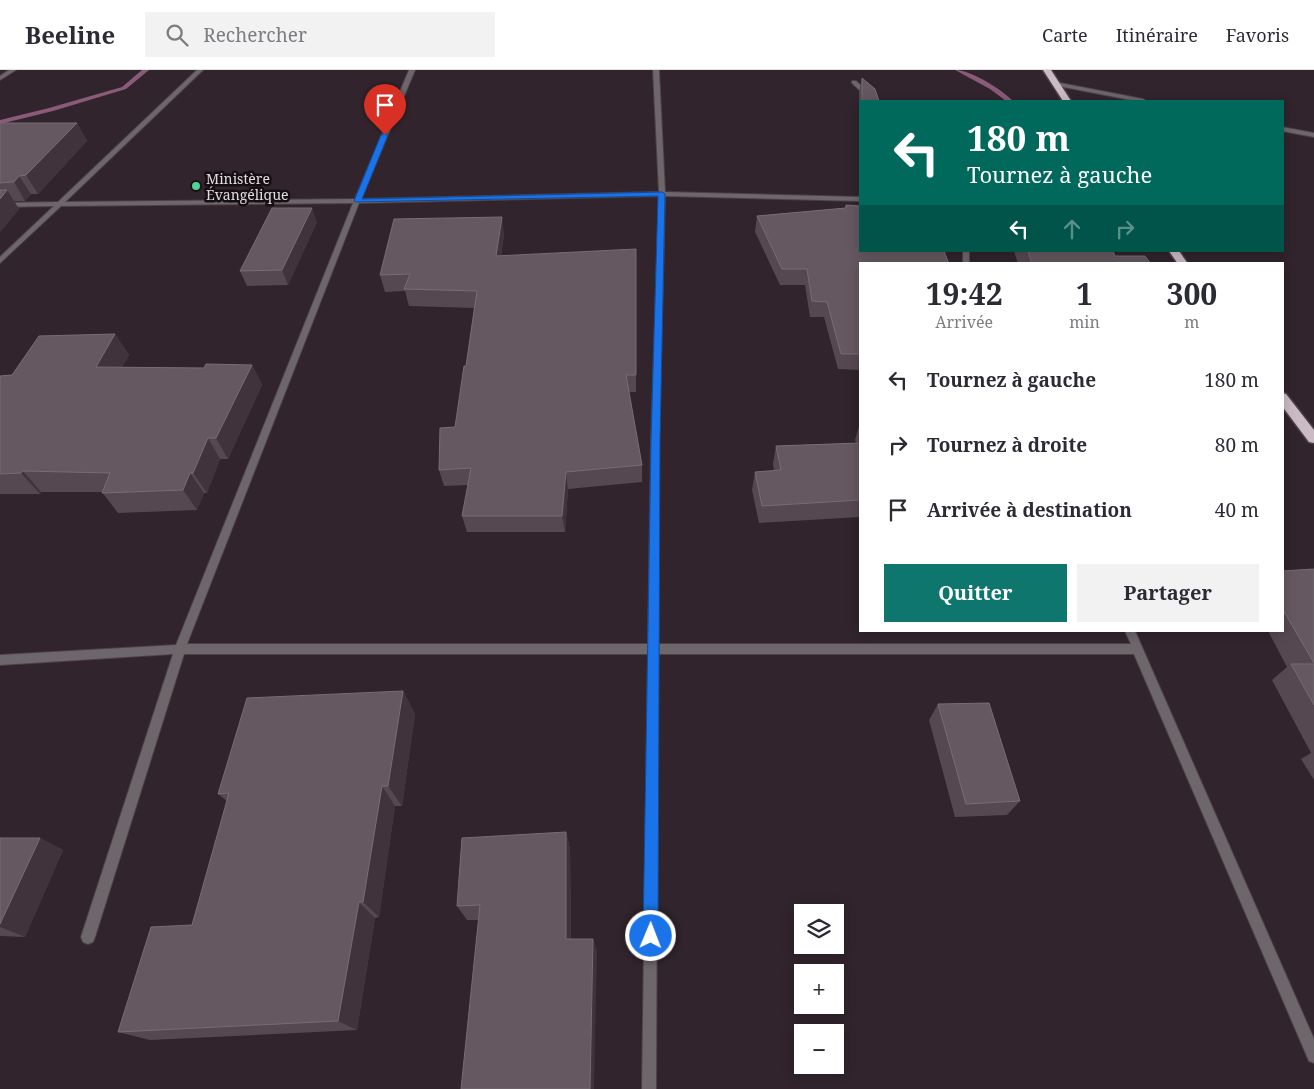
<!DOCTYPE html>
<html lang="fr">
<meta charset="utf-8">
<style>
:root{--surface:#fff;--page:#f2f2f3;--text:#2b2b33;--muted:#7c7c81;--line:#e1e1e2;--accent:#0f766e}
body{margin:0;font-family:"Noto Serif",serif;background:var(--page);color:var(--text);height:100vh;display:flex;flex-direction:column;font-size:19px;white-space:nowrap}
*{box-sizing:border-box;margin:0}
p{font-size:16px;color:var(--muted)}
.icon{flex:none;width:28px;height:28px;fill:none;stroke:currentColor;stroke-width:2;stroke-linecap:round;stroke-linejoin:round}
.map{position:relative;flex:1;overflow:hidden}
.panel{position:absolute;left:859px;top:192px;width:425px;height:370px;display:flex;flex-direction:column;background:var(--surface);border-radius:0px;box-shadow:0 2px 12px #0003}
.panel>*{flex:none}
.guide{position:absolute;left:859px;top:30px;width:425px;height:152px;border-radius:0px;box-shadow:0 2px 12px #0003;background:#00695c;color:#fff;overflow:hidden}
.buttons{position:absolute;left:794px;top:834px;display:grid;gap:10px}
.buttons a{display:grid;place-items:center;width:50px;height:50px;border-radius:0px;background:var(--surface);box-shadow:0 2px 12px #0003;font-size:25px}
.pin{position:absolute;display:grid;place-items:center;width:42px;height:42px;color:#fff;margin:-51px -21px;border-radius:50% 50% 50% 0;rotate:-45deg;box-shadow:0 0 5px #0007}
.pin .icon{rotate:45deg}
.me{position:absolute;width:55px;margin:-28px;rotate:1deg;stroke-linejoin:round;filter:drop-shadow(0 0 4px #0008)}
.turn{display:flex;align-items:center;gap:18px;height:105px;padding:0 25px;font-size:22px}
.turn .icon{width:65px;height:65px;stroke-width:2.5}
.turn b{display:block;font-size:35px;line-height:42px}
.lanes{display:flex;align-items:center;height:48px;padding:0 25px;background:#0003;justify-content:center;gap:25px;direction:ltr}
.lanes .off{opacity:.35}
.eta{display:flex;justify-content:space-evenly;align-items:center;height:85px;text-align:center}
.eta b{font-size:30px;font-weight:700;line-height:35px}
.primary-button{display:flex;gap:10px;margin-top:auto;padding:10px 25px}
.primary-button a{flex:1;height:58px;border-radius:0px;background:var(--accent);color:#fff;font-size:20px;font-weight:700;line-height:58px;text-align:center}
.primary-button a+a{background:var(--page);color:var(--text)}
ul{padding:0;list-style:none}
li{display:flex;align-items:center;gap:15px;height:65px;padding:0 25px}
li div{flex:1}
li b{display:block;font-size:19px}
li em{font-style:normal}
header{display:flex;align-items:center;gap:30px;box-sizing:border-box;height:70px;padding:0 25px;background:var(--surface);border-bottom:1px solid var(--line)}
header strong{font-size:24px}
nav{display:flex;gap:28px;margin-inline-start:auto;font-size:18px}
.search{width:350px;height:45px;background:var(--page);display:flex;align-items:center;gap:12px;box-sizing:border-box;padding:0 18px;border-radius:0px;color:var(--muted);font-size:19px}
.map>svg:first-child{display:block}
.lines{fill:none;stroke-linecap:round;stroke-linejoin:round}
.stream{fill:#895b78;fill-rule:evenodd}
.street-casing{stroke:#4d4149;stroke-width:2}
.highway-casing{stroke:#4d4149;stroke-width:3}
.street{fill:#6d666a;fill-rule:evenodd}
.highway{fill:#ccbac5;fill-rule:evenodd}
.wall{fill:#564851}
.shaded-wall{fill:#41333c}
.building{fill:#655860;stroke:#796c74}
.route{fill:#1a73e8;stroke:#114b97}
.poi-dot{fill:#4dd39a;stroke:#150f13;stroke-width:2}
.labels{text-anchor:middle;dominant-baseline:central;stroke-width:5;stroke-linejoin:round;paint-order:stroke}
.far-poi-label{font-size:14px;fill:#e3dadf;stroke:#150f13;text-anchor:start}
</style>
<header>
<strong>Beeline</strong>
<div class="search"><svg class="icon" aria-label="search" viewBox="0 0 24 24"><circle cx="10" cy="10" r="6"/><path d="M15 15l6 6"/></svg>Rechercher</div>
<nav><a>Carte</a><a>Itinéraire</a><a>Favoris</a></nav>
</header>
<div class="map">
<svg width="1314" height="1019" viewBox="0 0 1314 1019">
<rect width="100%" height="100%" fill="#31242c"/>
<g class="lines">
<!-- stream -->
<path class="stream" d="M142,0H149L126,19L53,41L0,54V50L49,38L122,17Z
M955,0C971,0 1001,19 1013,31H1006L990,19Z"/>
<!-- street casing -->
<g class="street-casing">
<path id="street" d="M9,0H16L0,10V6Z
M197,0H203L65,132L355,129L409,0H415L361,129L659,122L653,0H659L665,122L860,127V131L665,126L659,372L658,574H1131L1125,561H1135L1314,969V993L1309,991L1134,584H658L656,1019H642L648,584H184L95,867L93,872L88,874L83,872L81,867L173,584L0,595V585L176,575L353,133L61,136L0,193V187L54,136L0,137V133L58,132ZM659,126L651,372L648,574H187L359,133Z
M852,11H856L877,31H871L852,13Z
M1055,12L1143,29L1146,31H1136L1053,15L1052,14Z
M1282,57L1314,63V67L1282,61Z
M963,181H969V194H963Z"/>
</g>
<!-- highway casing -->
<g class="highway-casing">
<path id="highway" d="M1043,0H1051L1071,31H1063Z
M1169,181H1179L1188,194H1178Z
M1282,323L1286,324L1314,360V373L1309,372L1282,336Z"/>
</g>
<!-- street -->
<use href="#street" class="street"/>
<!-- highway -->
<use href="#highway" class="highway"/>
</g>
<!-- wall -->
<path class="wall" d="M862,8L879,31H860V71L859,22Z
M0,53H77L87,71L38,124H31L25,131H14L19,139L0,162Z
M846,135L860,194V300L838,299L824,247H810L805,215H780L755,162L757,146L845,138Z
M317,152L288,215L247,216L240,201Z
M504,164L501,186L636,179V322H629L642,395V412L568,419L565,462H467L462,446L468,415L444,416L439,400L455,357L466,296L474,238L409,236L405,221L385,222L380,205Z
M1014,181H1113L1115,186L1151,194H1018Z
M115,264L129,285L122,297L204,298L252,295L262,315L228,389H220L207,423H204L197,440L118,443L102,422H41L40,424H0V306L12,305Z
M860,353V447L759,453L752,420L755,402L774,401L773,394L776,376L856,373L855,370Z
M1314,499V710L1301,689L1311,683L1272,610L1287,597L1268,561H1282V501Z
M403,621L415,644L402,736H395L379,847L375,848L357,960L150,970L118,962L192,855L227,731L218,724Z
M938,634L1020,731L1007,745L955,747L929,650Z
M566,762L570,779L571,869L597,881L478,850H467L457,836Z
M0,768H40L63,780L25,867L0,866Z"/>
<!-- shaded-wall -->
<path class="shaded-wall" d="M77,53L87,71L38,124L26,105Z
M19,106L31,124L25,131L14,112Z
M7,120L19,139L0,162V129Z
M312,138L317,152L288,215L282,200Z
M502,147L504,164L499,203L496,186Z
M115,264L129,285L110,318L96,297Z
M252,295L262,315L228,389L216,368Z
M208,368L220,389L207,423L193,403Z
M23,401L41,422L40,424L21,403Z
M566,402L568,419L565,462L562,446Z
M190,403L204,423L197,440L183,420Z
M403,621L415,644L402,736L388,716Z
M382,716L395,736L379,847L363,832Z
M566,762L570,779L571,882L566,869Z
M40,768L63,780L25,867L0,857V854Z
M359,832L375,848L357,960L338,951Z
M593,869L597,881L594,1019H590Z"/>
<!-- building -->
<path class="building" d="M862,8L875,19L879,31H862Z
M0,53H77L26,105L19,106L14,112L0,113Z
M0,120H7L0,129Z
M846,135L860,136V181H944L949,194H860V284H841L827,232L812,231L807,199H782L757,146L846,138Z
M272,138H312L282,200L240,201Z
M502,147L496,186L636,179V305H626L642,395L566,402L562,446H462L471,398L439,400L440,358L455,357L464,296H466L477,221L404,219L410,204L380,205L394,149Z
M1028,181H1113L1115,186H1145L1151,194H1032Z
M115,264L96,297L204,298L206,294L252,295L216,368H208L193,403H190L183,420L102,423L110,403L23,401L21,403L0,404V306L12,305L39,266Z
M860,373V430L762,436L755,402L781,400L776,376Z
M1314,499V593L1282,538V501Z
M1291,594H1314V635Z
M403,621L388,716H382L363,832H359L338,951L118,962L151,857L192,855L229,723L218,724L247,628Z
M989,633L1020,731L966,734L938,634Z
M566,762V869H593L590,1019H461L480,835L457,836L462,768Z
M0,768H40L0,854Z"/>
<!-- route -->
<path class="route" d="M385,63L388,65L362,129L662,122L665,124L660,372L658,866L656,871L651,873L645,871L643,866L651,372L658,126L355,132L354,131L381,65Z"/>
<!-- markers -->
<circle class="poi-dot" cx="196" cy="116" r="5"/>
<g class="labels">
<!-- far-poi labels -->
<g class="far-poi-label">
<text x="206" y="108">Ministère<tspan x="206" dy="16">Évangélique</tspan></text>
</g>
</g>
</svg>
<div class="buttons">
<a><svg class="icon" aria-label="layers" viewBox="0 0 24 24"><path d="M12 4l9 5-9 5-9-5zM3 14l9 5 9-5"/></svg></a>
<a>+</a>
<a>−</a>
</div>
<div class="pin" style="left:385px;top:65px;background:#d93025"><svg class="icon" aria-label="arrive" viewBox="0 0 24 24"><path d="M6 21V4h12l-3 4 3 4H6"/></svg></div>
<svg class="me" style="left:651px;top:866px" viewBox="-20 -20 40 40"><circle r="17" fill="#1a73e8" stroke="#fff" stroke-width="3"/><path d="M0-11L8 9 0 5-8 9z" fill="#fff"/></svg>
<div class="guide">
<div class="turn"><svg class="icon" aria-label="left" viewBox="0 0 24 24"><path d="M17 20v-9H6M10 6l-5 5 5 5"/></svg><div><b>180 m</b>Tournez à gauche</div></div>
<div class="lanes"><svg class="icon" aria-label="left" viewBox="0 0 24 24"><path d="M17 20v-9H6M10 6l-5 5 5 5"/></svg><svg class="icon off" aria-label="ahead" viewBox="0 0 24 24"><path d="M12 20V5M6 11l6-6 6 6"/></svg><svg class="icon off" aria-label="right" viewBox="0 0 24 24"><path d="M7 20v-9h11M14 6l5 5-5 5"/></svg></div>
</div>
<section class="panel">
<div class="eta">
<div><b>19:42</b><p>Arrivée</p></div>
<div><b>1</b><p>min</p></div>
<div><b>300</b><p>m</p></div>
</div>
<ul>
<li><svg class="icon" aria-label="left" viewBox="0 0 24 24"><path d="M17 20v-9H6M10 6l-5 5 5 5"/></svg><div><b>Tournez à gauche</b></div><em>180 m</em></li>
<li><svg class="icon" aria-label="right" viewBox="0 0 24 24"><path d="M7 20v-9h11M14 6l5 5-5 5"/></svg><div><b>Tournez à droite</b></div><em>80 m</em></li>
<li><svg class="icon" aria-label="arrive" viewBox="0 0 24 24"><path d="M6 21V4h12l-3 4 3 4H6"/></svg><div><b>Arrivée à destination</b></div><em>40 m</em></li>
</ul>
<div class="primary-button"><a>Quitter</a><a>Partager</a></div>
</section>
</div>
